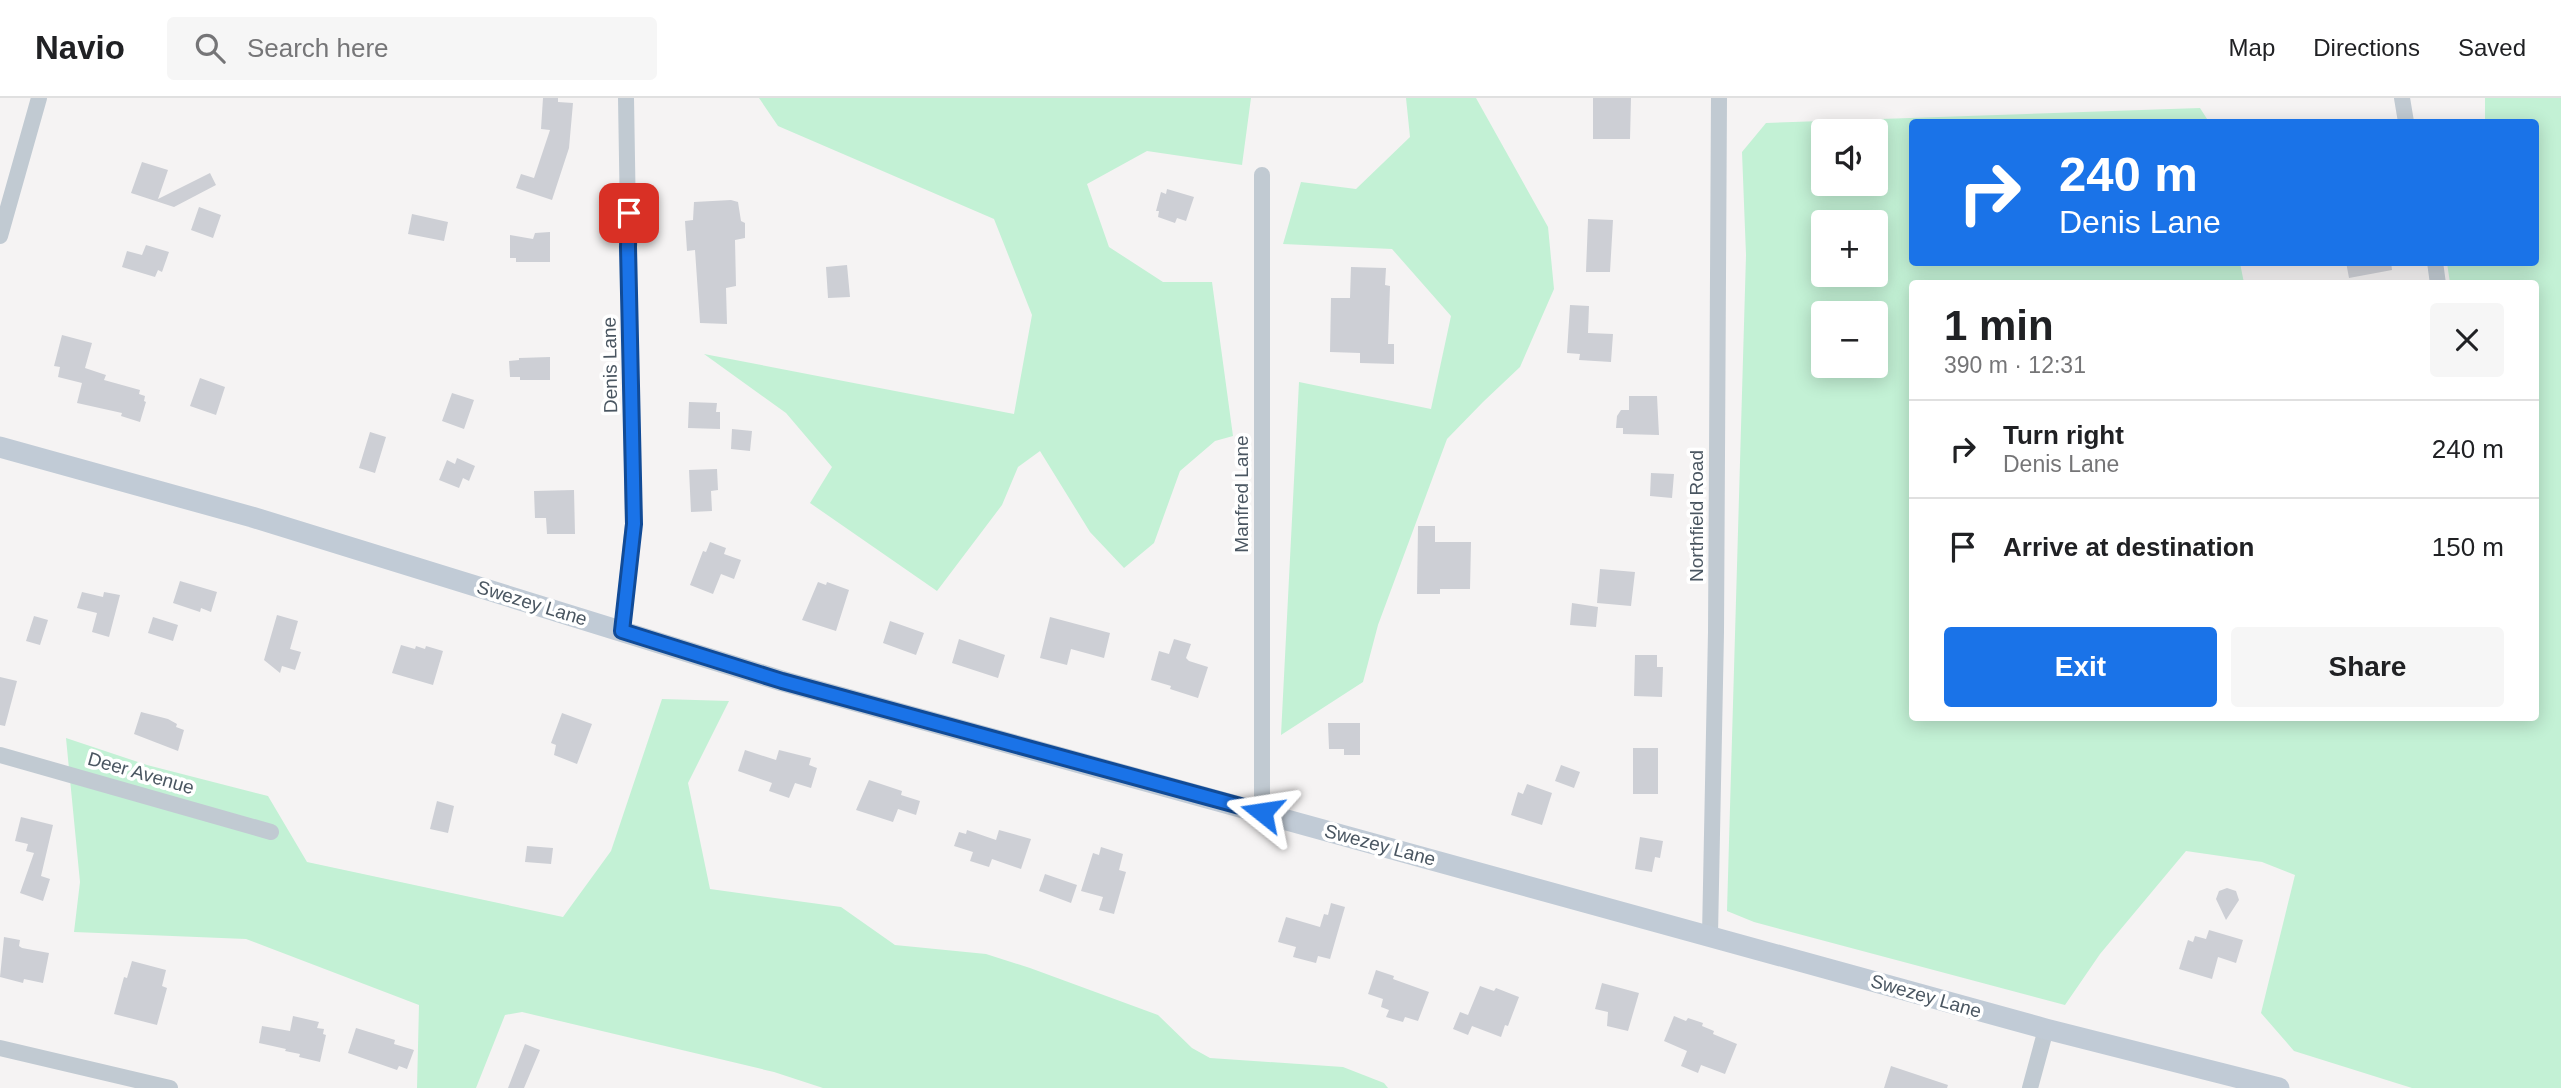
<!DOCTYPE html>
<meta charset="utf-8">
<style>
:root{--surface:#fff;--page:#f6f6f6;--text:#202124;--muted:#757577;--line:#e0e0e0;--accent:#1a73e8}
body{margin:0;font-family:Arial,sans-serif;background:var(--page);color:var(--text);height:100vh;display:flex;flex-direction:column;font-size:26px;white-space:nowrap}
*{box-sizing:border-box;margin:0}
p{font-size:23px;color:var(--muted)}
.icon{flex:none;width:38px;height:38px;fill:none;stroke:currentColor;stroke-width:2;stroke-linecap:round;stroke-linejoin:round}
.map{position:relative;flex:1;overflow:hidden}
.details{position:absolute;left:1909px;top:182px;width:630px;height:441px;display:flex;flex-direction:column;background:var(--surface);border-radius:7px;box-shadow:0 4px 18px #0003}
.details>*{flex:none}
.hud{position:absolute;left:1909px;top:21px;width:630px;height:147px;border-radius:7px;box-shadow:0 4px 18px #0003;background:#1a73e8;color:#fff;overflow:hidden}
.tools{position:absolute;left:1811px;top:21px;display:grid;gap:14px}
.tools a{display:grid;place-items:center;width:77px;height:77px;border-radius:7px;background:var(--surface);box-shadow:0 4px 18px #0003;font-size:35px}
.pin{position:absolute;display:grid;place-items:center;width:60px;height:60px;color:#fff;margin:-30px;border-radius:14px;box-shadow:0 4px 10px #0006}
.me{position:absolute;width:77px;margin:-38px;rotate:285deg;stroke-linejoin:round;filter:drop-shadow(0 0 5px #0008)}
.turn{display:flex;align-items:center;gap:24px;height:147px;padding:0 35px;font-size:32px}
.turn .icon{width:91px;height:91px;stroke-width:2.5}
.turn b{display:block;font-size:49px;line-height:60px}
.round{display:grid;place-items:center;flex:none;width:74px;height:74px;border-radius:7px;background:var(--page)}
.head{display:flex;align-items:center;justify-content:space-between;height:119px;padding:0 35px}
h1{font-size:42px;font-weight:700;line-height:52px}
.action{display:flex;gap:14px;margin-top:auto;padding:14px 35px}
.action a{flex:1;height:80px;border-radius:7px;background:var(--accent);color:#fff;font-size:28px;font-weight:700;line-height:80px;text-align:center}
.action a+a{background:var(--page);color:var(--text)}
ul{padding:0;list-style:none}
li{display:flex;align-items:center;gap:21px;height:98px;padding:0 35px;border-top:2px solid var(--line)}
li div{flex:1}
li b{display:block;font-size:26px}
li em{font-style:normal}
header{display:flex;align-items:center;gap:42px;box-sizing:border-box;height:98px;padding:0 35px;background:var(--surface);border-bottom:2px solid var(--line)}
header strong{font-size:33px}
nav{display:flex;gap:38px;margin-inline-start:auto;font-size:24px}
.search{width:490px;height:63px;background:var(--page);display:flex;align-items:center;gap:18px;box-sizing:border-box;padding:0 24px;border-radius:7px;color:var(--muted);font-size:26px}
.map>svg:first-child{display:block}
.green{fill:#c3f1d5;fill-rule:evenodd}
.building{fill:#cdcfd5}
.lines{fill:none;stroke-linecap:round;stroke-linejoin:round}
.street{stroke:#c1cad2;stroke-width:16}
.secondary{stroke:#c1cbd6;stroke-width:21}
.route-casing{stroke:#114b97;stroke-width:18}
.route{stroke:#1a73e8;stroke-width:12}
.labels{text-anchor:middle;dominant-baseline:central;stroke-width:7;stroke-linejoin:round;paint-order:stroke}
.street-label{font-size:19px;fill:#4a5661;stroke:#fff}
</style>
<header>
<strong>Navio</strong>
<div class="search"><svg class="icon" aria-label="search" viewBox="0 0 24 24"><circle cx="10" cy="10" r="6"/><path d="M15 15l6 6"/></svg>Search here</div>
<nav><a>Map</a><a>Directions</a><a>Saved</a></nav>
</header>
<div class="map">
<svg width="2561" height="990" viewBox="0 0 2561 990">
<rect width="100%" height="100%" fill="#f5f3f3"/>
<!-- green -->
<path class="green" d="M759,0H1251L1242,67L1147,53L1087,86L1109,149L1163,184H1212L1233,338L1215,343L1180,373L1154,445L1124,470L1090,434L1040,353L1018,369L1002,407L937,493L810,405L832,369L786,315L704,256L1014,316L1032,217L994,121L778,28Z
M1406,0H1476L1548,129L1554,191L1520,269L1483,304L1447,341L1378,527L1363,584L1281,637L1299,284L1431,311L1451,218L1392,151L1283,146L1301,84L1356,91L1410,39Z
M2485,0H2561V990H2412L2294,953L2261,915L2295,777L2262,764L2186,753L2100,856L2065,907L1754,824L1727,813L1746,157L1742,54L1766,25L2200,10L2209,24H1913V164L2240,165L2244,185L1913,186V620H2536V186L2450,185L2447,165L2536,164V24H2485ZM1824,33H1876V86H1824ZM1876,124V177H1824V124ZM1824,215H1876V268H1824Z
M662,601L729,603L688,685L710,791L841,809L895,847L986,856L1030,870L1158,917L1192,950L1210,960L1343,969L1384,985L1388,990H823L774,974L522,914L505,917L476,990H417L419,907L246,841L74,834L80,784L66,640L147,667L268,698L307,764L563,819L611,753Z"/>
<!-- building -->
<path class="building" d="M543,0H558V4L573,5L569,50L552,102L516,90L521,76L534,80L550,32L541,31Z
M1593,0H1631L1630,41H1593Z
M142,64L168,72L158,101L210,75L216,87L174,109L131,95Z
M1167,91L1194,99L1186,123L1177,120L1175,125L1158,119L1159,113H1156L1161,94L1166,96Z
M731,102L738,104L741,123L745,125V140L735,142L736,188L726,190L727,226L700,225L695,152L687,153L685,123L693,122L694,104Z
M199,109L221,117L213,140L191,132Z
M412,116L448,124L444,143L408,136Z
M1588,121L1613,122L1610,174H1586Z
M550,134V164H516V160H510V137L533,141L535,135Z
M146,147L169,154L162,174L158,172L155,179L122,169L127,153L142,157Z
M2346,164H2391L2392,172L2349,180Z
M847,167L850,199L828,200L826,169Z
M1351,169L1386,170L1385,187L1390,188L1388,246H1394V266L1360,265V255L1330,254L1331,200H1350Z
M1570,207L1589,208L1588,235L1613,236L1611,264L1579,262L1580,256L1567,255Z
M62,237L92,245L85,270L106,277L104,282L140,292L139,296L145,298L144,303L146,304L140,324L121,318L122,315L77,305L82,285L58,279L60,269L54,268Z
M550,259V282H520V279H510L509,263L519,262V260Z
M200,280L225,289L216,317L190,308Z
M452,295L474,302L464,331L442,323Z
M1629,298H1657L1659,337L1623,336V330H1616L1617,318L1621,312H1629Z
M689,304L717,305L716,314H720V331L688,330Z
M732,331L752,333L750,353L731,351Z
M370,334L386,339L375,375L359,370Z
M457,360L475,368L469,383L463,380L459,390L439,382L447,362L455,366Z
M717,371L718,392L711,393L712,413L691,414L689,372Z
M1651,375L1674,376L1672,400L1650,398Z
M574,392L575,436H547L546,420H535L534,393Z
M1418,428H1435V444H1471L1470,491H1440V496H1417Z
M710,444L726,450L724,456L741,462L734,481L721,476L713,496L690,487L703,453L706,454Z
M1600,471L1635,474L1631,508L1597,505Z
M180,483L217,494L211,514L201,510L200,514L173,505Z
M818,484L826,487L827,484L849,492L836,533L802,522Z
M82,494L103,499L104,494L120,497L109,539L92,534L97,515L77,510Z
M1572,505L1598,509L1596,529L1570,527Z
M277,517L298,523L290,551L301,554L295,572L282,568L280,575L264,562Z
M34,518L48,522L40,547L26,543Z
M153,519L178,527L173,543L148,535Z
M1050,519L1110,535L1104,560L1071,551L1067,567L1040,560Z
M890,523L924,535L916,557L883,545Z
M959,541L1005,557L998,580L952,565Z
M1174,541L1191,546L1186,560L1189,563L1208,569L1198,600L1170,591L1171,588L1151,582L1159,553L1169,556Z
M401,547L415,551L416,548L425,551L426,548L443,553L433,587L392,575Z
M1635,557H1657V569H1663L1662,599L1634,598Z
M0,579L17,583L5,628L0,627Z
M141,614L168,621L177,626L176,629L184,632L178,653L134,636Z
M562,615L592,626L577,666L554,657L556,647L551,645Z
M1328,625H1360V657H1344V651H1329Z
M1633,650H1658V696H1633Z
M745,652L776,662L779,652L811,660L809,667L817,670L811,690L795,685L789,700L769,693L772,685L738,673Z
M1561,667L1580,674L1574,690L1555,683Z
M869,682L902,693L901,697L920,703L916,717L898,711L893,724L856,712Z
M1527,686L1552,695L1542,727L1511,717L1518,694L1523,696Z
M437,703L454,708L448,735L430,731Z
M21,719L53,727L41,778L50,781L43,803L20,795L34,755L26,753L28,746L15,743Z
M967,732L996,742L999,732L1031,741L1021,771L992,761L989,769L970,763L973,754L954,748L959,734L966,736Z
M1640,739L1663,743L1660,760L1655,759L1652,774L1635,771Z
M527,748L553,750L551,766L525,764Z
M1101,749L1123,756L1119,772L1126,774L1114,816L1099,812L1103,799L1081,793L1093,755L1099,757Z
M1045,776L1077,787L1071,805L1039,793Z
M2227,790L2236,793L2239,802L2226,822L2216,801L2219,793Z
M1331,805L1345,809L1330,861L1318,858L1316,865L1293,859L1296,849L1278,844L1286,819L1320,829L1324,816L1328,817Z
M2209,832L2243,842L2236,865L2218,859L2212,881L2179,871L2188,842L2193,844L2195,838L2206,841Z
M4,839L20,842L19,848L22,850L49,855L43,885L24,881L23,885L0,879Z
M132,863L166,872L162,888L167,890L157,927L114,916L124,879L127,880Z
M1376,872L1394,878L1393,881L1429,894L1418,923L1405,919L1403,924L1386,919L1389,912L1381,909L1383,901L1368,896Z
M1602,885L1639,895L1628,933L1607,928L1608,914L1595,911Z
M1480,888L1494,893L1496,890L1519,899L1508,928L1505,927L1501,939L1472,928L1468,937L1453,931L1460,914L1468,917Z
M293,918L319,924L317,930L324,931L323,936L326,937L320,964L299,959L300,956L285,953L286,951L259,945L262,928L290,933Z
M1674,918L1686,923L1688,920L1703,925L1702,928L1714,933L1713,936L1737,946L1725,976L1701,967L1698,975L1681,968L1687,953L1664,943Z
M356,930L395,942L394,946L414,952L407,971L399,968L397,972L348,955Z
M525,946L540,952L524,990H508Z
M1891,968L1948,987L1947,990H1884Z"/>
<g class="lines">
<!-- street -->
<path class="street" d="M2402,0L2406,24
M1262,77V714
M0,138L39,0
M2435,164L2438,186
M622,533L633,426L626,0
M0,657L271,734
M1710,837L1716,534L1719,0
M0,950L170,990
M2030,990L2046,931"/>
<!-- secondary -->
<path class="secondary" d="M0,349L252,419L782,583L2046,931L2279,990"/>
</g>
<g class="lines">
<!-- route casing -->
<g class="route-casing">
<path id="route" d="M629,115L628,149L634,426L622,533L782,583L1262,714"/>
</g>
<!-- route -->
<use href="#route" class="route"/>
</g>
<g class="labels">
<!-- street labels -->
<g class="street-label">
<text transform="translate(610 267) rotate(-91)">Denis Lane</text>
<text transform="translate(1241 396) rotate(-90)">Manfred Lane</text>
<text transform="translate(1696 418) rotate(-90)">Northfield Road</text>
<text transform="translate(532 505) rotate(17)">Swezey Lane</text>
<text transform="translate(141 675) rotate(16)">Deer Avenue</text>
<text transform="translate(1380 747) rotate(15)">Swezey Lane</text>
<text transform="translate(1926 898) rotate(16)">Swezey Lane</text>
</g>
</g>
</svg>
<div class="tools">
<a><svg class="icon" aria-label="sound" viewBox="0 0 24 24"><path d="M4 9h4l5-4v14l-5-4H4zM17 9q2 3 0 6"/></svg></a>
<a>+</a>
<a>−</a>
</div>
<div class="pin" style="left:629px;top:115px;background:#d93025"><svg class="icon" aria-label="arrive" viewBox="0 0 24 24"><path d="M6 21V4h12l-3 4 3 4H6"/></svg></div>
<svg class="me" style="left:1262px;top:714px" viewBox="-20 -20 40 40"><path d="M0-17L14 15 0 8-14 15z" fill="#1a73e8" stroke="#fff" stroke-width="4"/></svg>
<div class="hud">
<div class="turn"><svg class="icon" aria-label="right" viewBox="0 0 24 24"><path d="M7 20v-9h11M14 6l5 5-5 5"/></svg><div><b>240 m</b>Denis Lane</div></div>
</div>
<section class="details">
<div class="head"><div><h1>1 min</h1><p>390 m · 12:31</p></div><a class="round"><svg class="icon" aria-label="close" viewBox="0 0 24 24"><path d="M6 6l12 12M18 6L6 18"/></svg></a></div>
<ul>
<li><svg class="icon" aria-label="right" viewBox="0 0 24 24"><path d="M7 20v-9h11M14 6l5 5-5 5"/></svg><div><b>Turn right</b><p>Denis Lane</p></div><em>240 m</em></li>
<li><svg class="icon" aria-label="arrive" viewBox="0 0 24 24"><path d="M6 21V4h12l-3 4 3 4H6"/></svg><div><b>Arrive at destination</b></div><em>150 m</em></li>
</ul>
<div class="action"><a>Exit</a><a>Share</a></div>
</section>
</div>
